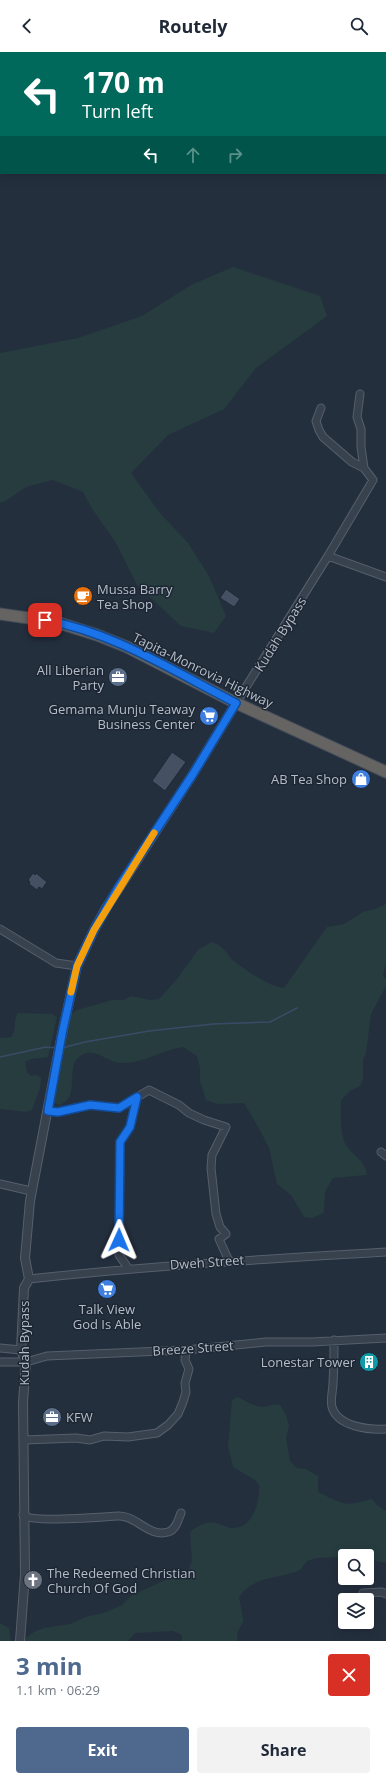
<!DOCTYPE html>
<meta charset="utf-8">
<style>
:root{--surface:#fff;--page:#f2f2f3;--text:#1f2937;--muted:#747a83;--accent:#4f688e}
body{margin:0;font-family:"Open Sans",sans-serif;background:var(--page);color:var(--text);height:100vh;display:flex;flex-direction:column;font-size:15px;white-space:nowrap}
*{box-sizing:border-box;margin:0}
p{font-size:13px;color:var(--muted)}
.icon{flex:none;width:22px;height:22px;fill:none;stroke:currentColor;stroke-width:2;stroke-linecap:round;stroke-linejoin:round}
.map{position:relative;height:1589px;overflow:hidden}
.panel{display:flex;flex-direction:column;background:var(--surface);flex:1}
.panel>*{flex:none}
.hud{position:absolute;left:0px;top:0px;width:386px;height:122px;box-shadow:0 2px 10px #0003;background:#00695c;color:#fff;overflow:hidden}
.buttons{position:absolute;left:338px;top:1497px;display:grid;gap:8px}
.buttons a{display:grid;place-items:center;width:36px;height:36px;border-radius:4px;background:var(--surface);box-shadow:0 2px 10px #0003;font-size:20px}
.pin{position:absolute;display:grid;place-items:center;width:34px;height:34px;color:#fff;margin:-17px;border-radius:8px;box-shadow:0 2px 6px #0006}
.me{position:absolute;width:44px;margin:-22px;rotate:1deg;stroke-linejoin:round;filter:drop-shadow(0 0 3px #0008)}
.turn{display:flex;align-items:center;gap:14px;height:84px;padding:0 16px;font-size:18px}
.turn .icon{width:52px;height:52px;stroke-width:2.5}
.turn b{display:block;font-size:28px;line-height:34px}
.lanes{display:flex;align-items:center;height:38px;padding:0 16px;background:#0003;justify-content:center;gap:20px;direction:ltr}
.lanes .off{opacity:.35}
.round{display:grid;place-items:center;flex:none;width:42px;height:42px;border-radius:4px;background:var(--page)}
.headline{display:flex;align-items:center;justify-content:space-between;height:68px;padding:0 16px}
h1{font-size:24px;font-weight:700;line-height:30px;color:var(--accent)}
.button{display:flex;gap:8px;margin-top:auto;padding:8px 16px}
.button a{flex:1;height:46px;border-radius:4px;background:var(--accent);color:#fff;font-size:16px;font-weight:700;line-height:46px;text-align:center}
.button a+a{background:var(--page);color:var(--text)}
header{display:flex;justify-content:space-between;align-items:center;height:52px;padding:0 16px;background:var(--surface);font-size:18px;font-weight:700}
.map>svg:first-child{display:block}
.green{fill:#263c3f}
.lines{fill:none;stroke-linecap:round;stroke-linejoin:round}
.stream{stroke:#394c67;stroke-width:1.5}
.building{fill:#455162;stroke:#1f2835}
.minor-casing{stroke:#565f6c;stroke-width:9}
.tertiary-casing{stroke:#565f6c;stroke-width:10}
.trunk-casing{stroke:#434c59;stroke-width:13}
.minor{stroke:#38414e;stroke-width:7}
.tertiary{stroke:#38414e;stroke-width:8}
.trunk{stroke:#656462;stroke-width:11}
.route-casing{stroke:#114b97;stroke-width:10}
.route{stroke:#1a73e8;stroke-width:7}
.slow{stroke:#f59e0b;stroke-width:7}
.labels{text-anchor:middle;dominant-baseline:central;stroke-width:3;stroke-linejoin:round;paint-order:stroke}
.poi-label{font-size:13px;fill:#b4bcc9;stroke:#1d2633;text-anchor:end}
.street-label{font-size:13px;fill:#b4bcc9;stroke:#1d2633}
</style>
<header><svg class="icon" aria-label="back" viewBox="0 0 24 24"><path d="M15 5l-7 7 7 7"/></svg>Routely<svg class="icon" aria-label="search" viewBox="0 0 24 24"><circle cx="10" cy="10" r="6"/><path d="M15 15l6 6"/></svg></header>
<div class="map">
<svg width="386" height="1589" viewBox="0 0 386 1589">
<rect width="100%" height="100%" fill="#242f3e"/>
<!-- green -->
<path class="green" d="M233,215L320,244L327,264L256,316L224,357L168,383L131,421L160,461L188,491L209,524L226,564L214,581L181,574L137,533L116,491L91,455L83,440L53,428L26,435L7,448L0,451V301L78,286L142,264L191,233Z
M386,852V911L383,923L386,928V934L371,962L366,1001L363,1008V1027L360,1034L350,1039L341,1048C341,1061 340,1077 344,1089C349,1102 366,1108 367,1123L333,1126L325,1140L324,1161L312,1166L304,1165L291,1143L277,1132L269,1096L257,1073L244,1051L217,1052L206,1048L200,1029V1016L197,1004L183,995C162,998 143,1012 121,1011C106,1010 92,992 78,1006C68,1015 76,1036 68,1047C66,1049 63,1051 61,1053L53,1051L67,965L77,958L112,948H124L131,944L150,948L159,947L177,927L198,898L212,890C226,895 225,901 235,910C246,918 271,936 284,936L327,875L344,872L363,860L375,857Z
M18,961L52,962L57,965L48,1005L31,1007L25,1010L27,1020L31,1024L37,1023L41,1026L40,1036L32,1058L26,1060L0,1057V986L11,985C18,976 12,971 18,961Z
M238,1345C245,1349 255,1355 263,1355C270,1354 272,1352 280,1353L286,1363L289,1374L286,1386L290,1409L297,1416L306,1417L318,1424V1440C345,1453 343,1455 372,1447L378,1454L386,1459V1511L367,1507V1504L317,1506L307,1509L300,1518L295,1520C273,1527 253,1525 239,1545L243,1566V1570L238,1579L237,1589H182V1583L173,1579L135,1581L128,1589H22L34,1580L44,1576L70,1572L88,1564L104,1561L122,1553L132,1543L188,1518L192,1509L190,1480C198,1473 208,1468 219,1472C223,1473 226,1475 230,1476C253,1478 260,1450 259,1433L255,1428L233,1415L228,1394L232,1348Z
M0,1571L9,1576L11,1589H0Z"/>
<g class="lines">
<!-- stream -->
<path class="stream" d="M62,996L85,990L149,979L213,972L270,970L297,956
M0,1005L46,995L57,996"/>
</g>
<!-- building -->
<path class="building" d="M226,537L240,547L234,555L220,546Z
M172,700L186,710L165,739L152,729Z
M33,821L35,823L36,821L47,830L42,837L39,835L37,838L29,832L30,830L28,828Z
M30,1524L40,1525L39,1533L30,1532Z"/>
<g class="lines">
<!-- minor casing -->
<g class="minor-casing">
<path id="minor" d="M360,342L357,365L361,377V395L364,416
M328,504L386,525
M236,651L328,504L373,428L364,416L352,410L323,385L319,378L316,369L321,356
M0,877L56,911L77,914
M48,1059L58,1060L90,1053L119,1056L149,1038L179,1053L189,1061L204,1068L226,1075L212,1103L211,1116L216,1162L220,1175L226,1182L219,1187L229,1209
M381,1100L386,1104
M0,1132L31,1139
M128,1216L119,1203L120,1090L130,1075L137,1045
M29,1227C148,1214 267,1207 386,1200
M334,1288C334,1302 334,1316 333,1331C333,1338 330,1348 332,1355C338,1375 369,1378 386,1377
M0,1296L21,1298
M0,1310H26L47,1304L186,1298L266,1290H312L386,1286
M24,1388L76,1386L90,1388L104,1384L128,1385L157,1381L168,1373L178,1362L183,1350L186,1340L185,1331L189,1317L185,1308L186,1298
M23,1463C31,1471 103,1465 117,1464C135,1462 149,1486 168,1480C176,1478 178,1468 181,1461
M363,1541L382,1540L386,1542"/>
</g>
<!-- tertiary casing -->
<g class="tertiary-casing">
<path id="tertiary" d="M20,1589L25,1522L23,1350L26,1310L21,1298L24,1236L29,1227L25,1206L30,1149L62,982L77,914L94,878L106,856L193,722L236,651"/>
</g>
<!-- trunk casing -->
<g class="trunk-casing">
<path id="trunk" d="M0,562L56,570L97,583L127,595L236,651L386,720"/>
</g>
<!-- minor -->
<use href="#minor" class="minor"/>
<!-- tertiary -->
<use href="#tertiary" class="tertiary"/>
<!-- trunk -->
<use href="#trunk" class="trunk"/>
</g>
<g class="lines">
<!-- route casing -->
<g class="route-casing">
<path id="route" d="M45,568C113,580 175,620 236,651L193,722L118,836L94,878L77,914L62,982L48,1059L58,1060L90,1053L119,1056L137,1045L130,1075L120,1090L119,1188"/>
</g>
<!-- route -->
<use href="#route" class="route"/>
<!-- slow -->
<path class="slow" d="M71,940L77,914L94,878L154,781"/>
</g>
<!-- icons -->
<defs>
<g id="cafe-disc" transform="scale(1)"><circle r="9.5" fill="#e8710a" stroke="#1d2633"/><path d="M-5.5-4.5H6V0H3Q3 3.5 0 3.5H-2.5Q-5.5 3.5-5.5 0ZM3-3.2v2h1.7v-2ZM-6 4.5H4V6H-6Z" fill="#fff"/></g>
<g id="office-disc" transform="scale(1)"><circle r="9.5" fill="#5c6f8a" stroke="#1d2633"/><path d="M-6-3h4V-5.5h4V-3h4V5H-6ZM-1-4.5V-3h2v-1.5ZM-6 0V1H6V0Z" fill="#fff"/></g>
<g id="supermarket-disc" transform="scale(1)"><circle r="9.5" fill="#3f7fe0" stroke="#1d2633"/><path d="M-6-5.5h2.5l.6 2H6L4.5 2H-2.5L-4.4-4H-6ZM-1.5 3.2a1.3 1.3 0 1 0 .1 0ZM3 3.2a1.3 1.3 0 1 0 .1 0Z" fill="#fff"/></g>
<g id="shop-disc" transform="scale(1)"><circle r="9.5" fill="#3f7fe0" stroke="#1d2633"/><path d="M-5-2.5h2.3a2.7 3.5 0 0 1 5.4 0H5L5.5 6h-11ZM-1.5-2.5h3a1.5 2.3 0 0 0-3 0Z" fill="#fff"/></g>
<g id="building-disc" transform="scale(1)"><circle r="9.5" fill="#0f9aa8" stroke="#1d2633"/><path d="M-4-6H4V6H1V3H-1V6H-4ZM-2.5-4.3h1.7v1.8h-1.7ZM.8-4.3h1.7v1.8H.8ZM-2.5-1h1.7V.8h-1.7ZM.8-1h1.7V.8H.8Z" fill="#fff"/></g>
<g id="church-disc" transform="scale(1)"><circle r="9.5" fill="#6b7280" stroke="#1d2633"/><path d="M-1.2-6h2.4v3.5h3.3v2.4h-3.3V6h-2.4V-.1h-3.3v-2.4h3.3Z" fill="#fff"/></g>
</defs>
<g fill-rule="evenodd">
<use href="#cafe-disc" x="83" y="544"/>
<use href="#office-disc" x="118" y="625"/>
<use href="#supermarket-disc" x="209" y="664"/>
<use href="#shop-disc" x="361" y="727"/>
<use href="#supermarket-disc" x="107" y="1237"/>
<use href="#building-disc" x="369" y="1310"/>
<use href="#office-disc" x="52" y="1365"/>
<use href="#church-disc" x="33" y="1528"/>
</g>
<g class="labels">
<!-- poi labels -->
<g class="poi-label">
<text x="97" y="537" text-anchor="start">Mussa Barry<tspan x="97" dy="15">Tea Shop</tspan></text>
<text x="104" y="618">All Liberian<tspan x="104" dy="15">Party</tspan></text>
<text x="195" y="657">Gemama Munju Teaway<tspan x="195" dy="15">Business Center</tspan></text>
<text x="347" y="727">AB Tea Shop</text>
<text x="107" y="1257" text-anchor="middle">Talk View<tspan x="107" dy="15">God Is Able</tspan></text>
<text x="355" y="1310">Lonestar Tower</text>
<text x="66" y="1365" text-anchor="start">KFW</text>
<text x="47" y="1521" text-anchor="start">The Redeemed Christian<tspan x="47" dy="15">Church Of God</tspan></text>
</g>
<!-- street labels -->
<g class="street-label">
<text transform="translate(280 582) rotate(-58)">Kudah Bypass</text>
<text transform="translate(203 618) rotate(26)">Tapita-Monrovia Highway</text>
<text transform="translate(207 1210) rotate(-4)">Dweh Street</text>
<text transform="translate(24 1291) rotate(-90)">Kudah Bypass</text>
<text transform="translate(193 1296) rotate(-4)">Breeze Street</text>
</g>
</g>
</svg>
<div class="buttons">
<a><svg class="icon" aria-label="search" viewBox="0 0 24 24"><circle cx="10" cy="10" r="6"/><path d="M15 15l6 6"/></svg></a>
<a><svg class="icon" aria-label="layers" viewBox="0 0 24 24"><path d="M12 4l9 5-9 5-9-5zM3 14l9 5 9-5"/></svg></a>
</div>
<div class="pin" style="left:45px;top:568px;background:#d93025"><svg class="icon" aria-label="arrive" viewBox="0 0 24 24"><path d="M6 21V4h12l-3 4 3 4H6"/></svg></div>
<svg class="me" style="left:119px;top:1188px" viewBox="-20 -20 40 40"><path d="M0-17L14 15 0 8-14 15z" fill="#1a73e8" stroke="#fff" stroke-width="4"/></svg>
<div class="hud">
<div class="turn"><svg class="icon" aria-label="left" viewBox="0 0 24 24"><path d="M17 20v-9H6M10 6l-5 5 5 5"/></svg><div><b>170 m</b>Turn left</div></div>
<div class="lanes"><svg class="icon" aria-label="left" viewBox="0 0 24 24"><path d="M17 20v-9H6M10 6l-5 5 5 5"/></svg><svg class="icon off" aria-label="ahead" viewBox="0 0 24 24"><path d="M12 20V5M6 11l6-6 6 6"/></svg><svg class="icon off" aria-label="right" viewBox="0 0 24 24"><path d="M7 20v-9h11M14 6l5 5-5 5"/></svg></div>
</div>
</div>
<section class="panel">
<div class="headline"><div><h1>3 min</h1><p>1.1 km · 06:29</p></div><a class="round" style="background:#d93025;color:#fff"><svg class="icon" aria-label="close" viewBox="0 0 24 24"><path d="M6 6l12 12M18 6L6 18"/></svg></a></div>
<div class="button"><a>Exit</a><a>Share</a></div>
</section>
